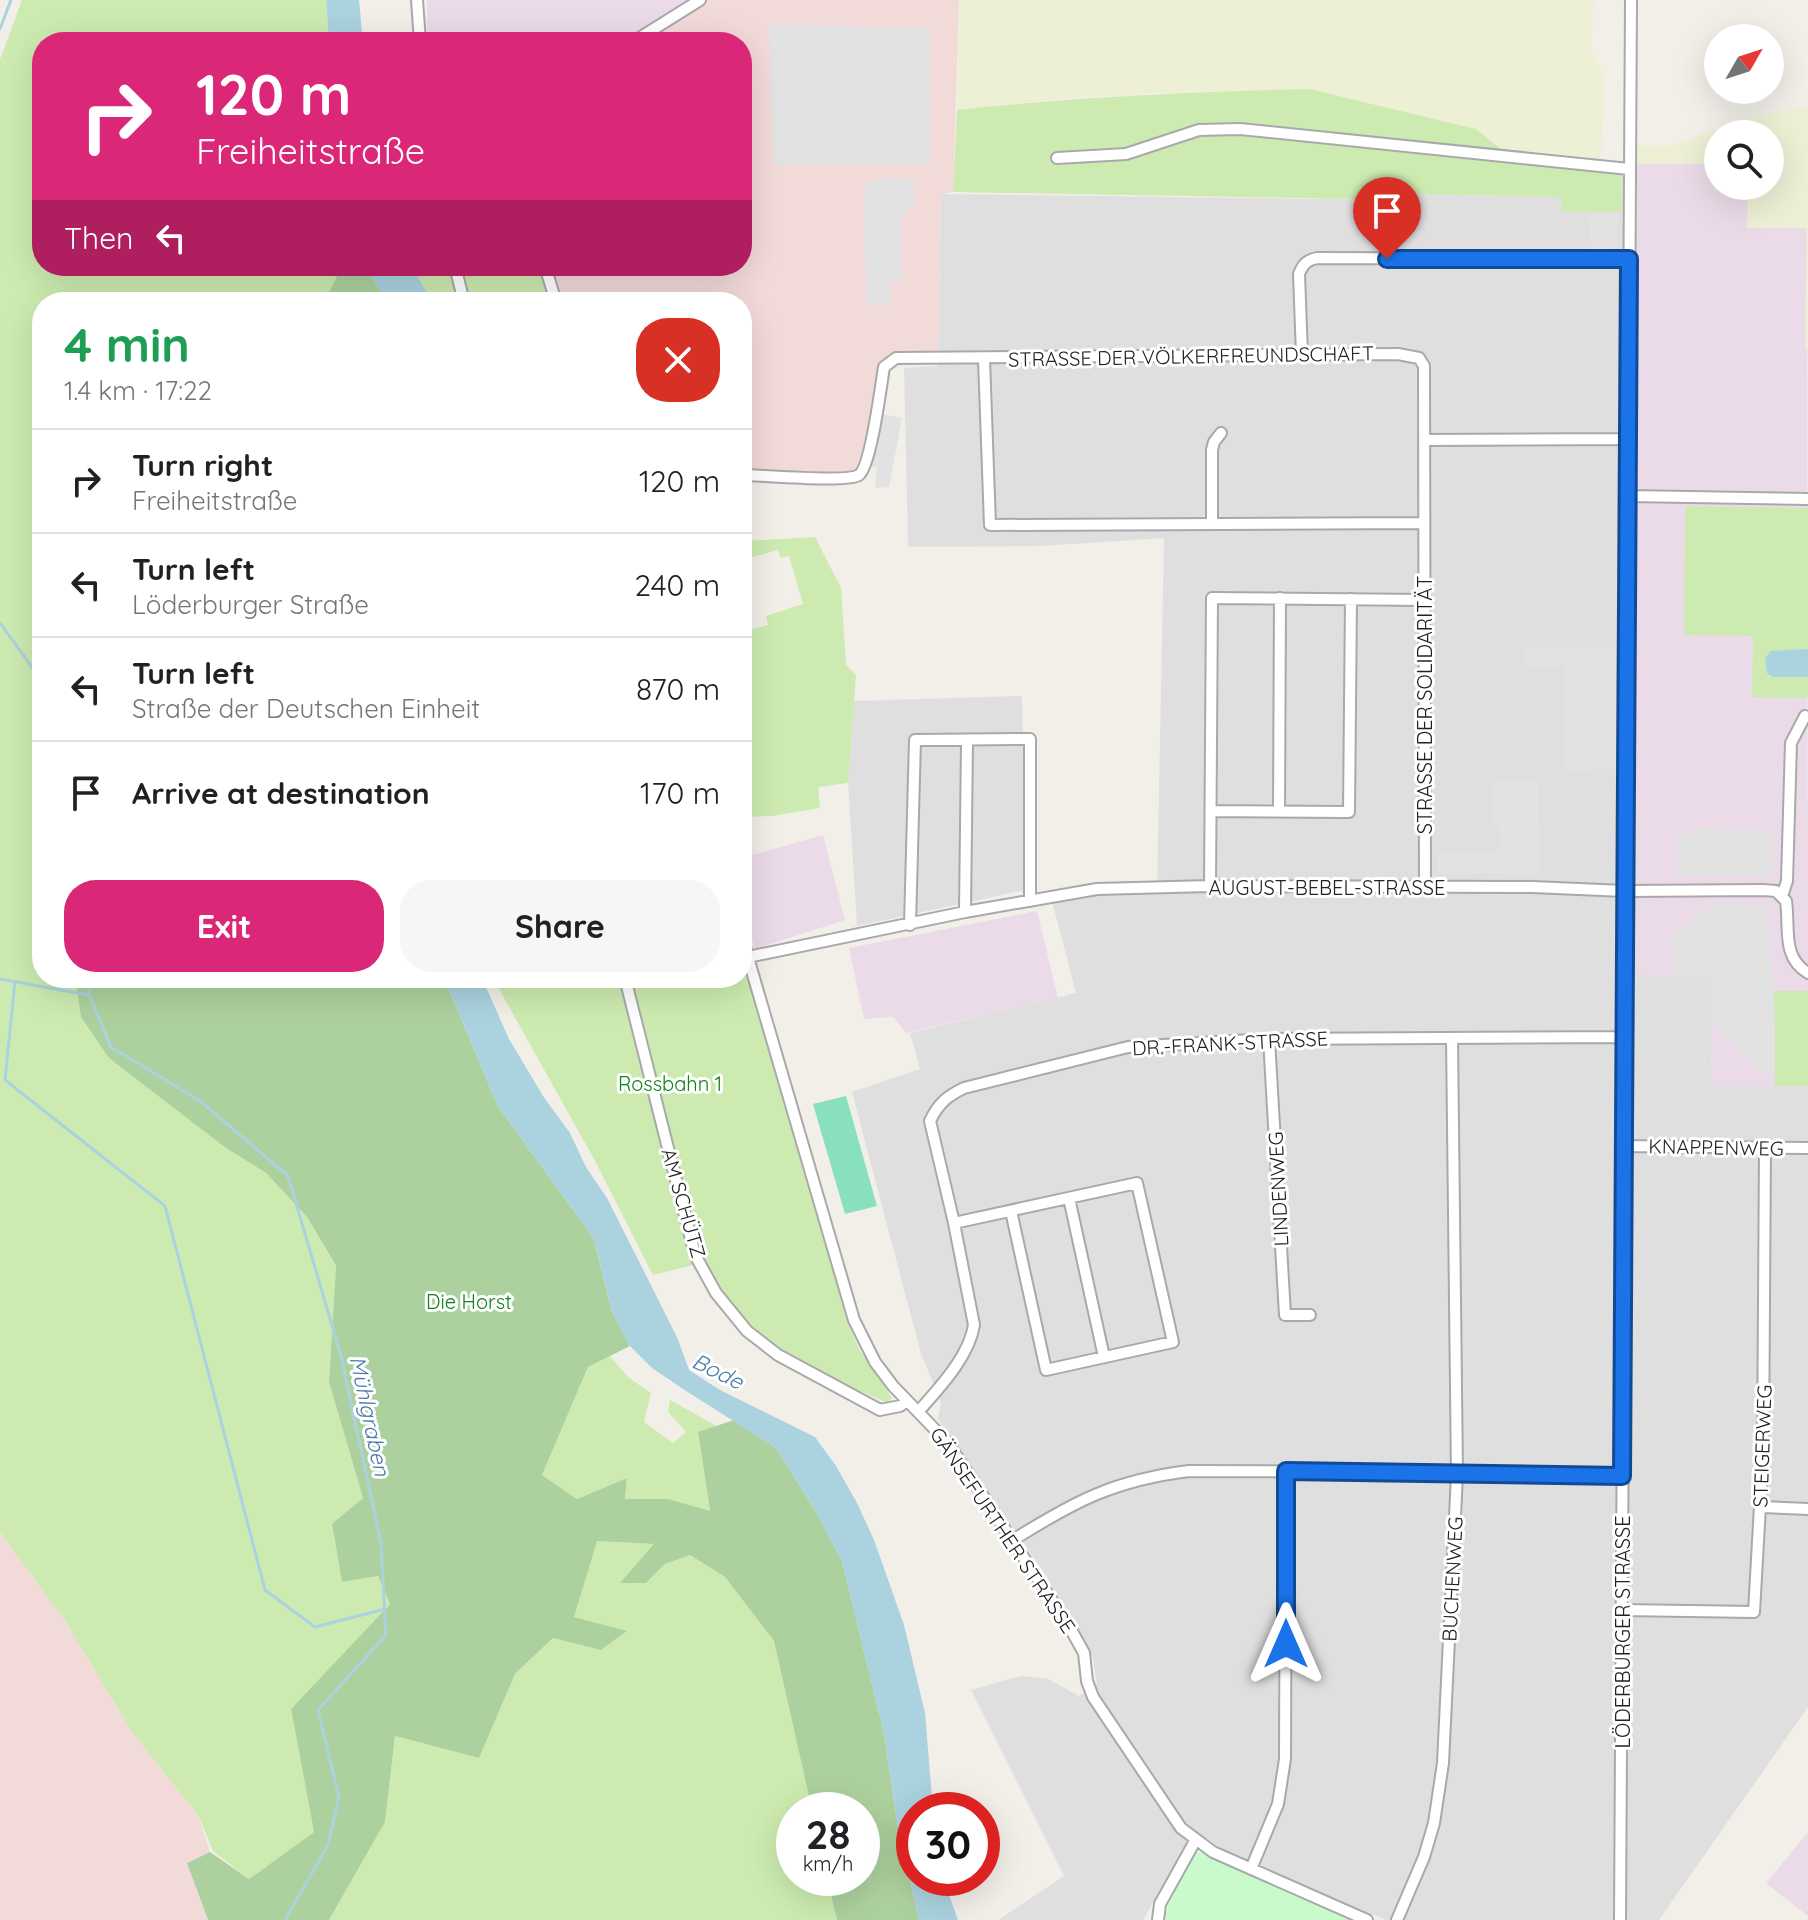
<!DOCTYPE html>
<meta charset="utf-8">
<style>
:root{--surface:#fff;--page:#f6f6f6;--text:#202124;--muted:#757577;--line:#e0e0e0;--accent:#db2777}
body{margin:0;font-family:Quicksand,sans-serif;background:var(--page);color:var(--text);height:100vh;display:flex;flex-direction:column;font-size:30px;white-space:nowrap}
*{box-sizing:border-box;margin:0}
p{font-size:26px;color:var(--muted)}
.icon{flex:none;width:44px;height:44px;fill:none;stroke:currentColor;stroke-width:2;stroke-linecap:round;stroke-linejoin:round}
.map{position:relative;flex:1;overflow:hidden}
.sheet{position:absolute;left:32px;top:292px;width:720px;height:696px;display:flex;flex-direction:column;background:var(--surface);border-radius:32px;box-shadow:0 8px 32px #0002}
.sheet>*{flex:none}
.banner{position:absolute;left:32px;top:32px;width:720px;height:244px;border-radius:32px;box-shadow:0 8px 32px #0002;background:#db2777;color:#fff;overflow:hidden}
.needle{width:52px;rotate:51deg}
.buttons{position:absolute;left:1704px;top:24px;display:grid;gap:16px}
.buttons a{display:grid;place-items:center;width:80px;height:80px;border-radius:50%;background:var(--surface);box-shadow:0 8px 32px #0002;font-size:40px}
.speed{position:absolute;left:776px;top:1792px;display:flex;gap:16px;font-size:40px;font-weight:700;text-align:center}
.speed>*{display:grid;place-content:center;width:104px;height:104px;border-radius:50%;background:var(--surface);box-shadow:0 8px 32px #0002;line-height:1}
.speed small{font-size:20px;font-weight:400}
.speed .limit{border:12px solid #d22;background:#fff;color:#111}
.pin{position:absolute;display:grid;place-items:center;width:68px;height:68px;color:#fff;margin:-82px -34px;border-radius:50% 50% 50% 0;rotate:-45deg;box-shadow:0 0 8px #0007}
.pin .icon{rotate:45deg}
.me{position:absolute;width:88px;margin:-44px;rotate:0deg;stroke-linejoin:round;filter:drop-shadow(0 0 6px #0008)}
.turn{display:flex;align-items:center;gap:28px;height:168px;padding:0 32px;font-size:36px}
.turn .icon{width:104px;height:104px;stroke-width:2.5}
.turn b{display:block;font-size:56px;line-height:68px}
.then{display:flex;align-items:center;height:76px;padding:0 32px;background:#0003;gap:16px;font-size:30px}
.round{display:grid;place-items:center;flex:none;width:84px;height:84px;border-radius:32px;background:var(--page)}
.head{display:flex;align-items:center;justify-content:space-between;height:136px;padding:0 32px}
h1{font-size:48px;font-weight:800;line-height:60px;color:#1e9e55}
.primary-button{display:flex;gap:16px;margin-top:auto;padding:16px 32px}
.primary-button a{flex:1;height:92px;border-radius:32px;background:var(--accent);color:#fff;font-size:32px;font-weight:800;line-height:92px;text-align:center}
.primary-button a+a{background:var(--page);color:var(--text)}
ul{padding:0;list-style:none}
li{display:flex;align-items:center;gap:24px;height:104px;padding:0 32px;border-top:2px solid var(--line)}
li div{flex:1}
li b{display:block;font-size:30px}
li em{font-style:normal}
.map>svg:first-child{display:block}
.residential{fill:#e0dfdf}
.commercial{fill:#f2dad9}
.industrial{fill:#ebdbe8}
.farmland{fill:#eef0d5}
.grass{fill:#cdebb0}
.forest{fill:#add19e}
.park{fill:#c8facc}
.pitch{fill:#88e0be}
.parking{fill:#e2e2e2}
.water{fill:#aad3df}
.lines{fill:none;stroke-linecap:round;stroke-linejoin:round}
.stream{stroke:#aad3df;stroke-width:3}
.minor-casing{stroke:#a9a9a9;stroke-width:14}
.minor{stroke:#fff;stroke-width:10}
.route-casing{stroke:#114b97;stroke-width:20}
.route{stroke:#1a73e8;stroke-width:14}
.labels{text-anchor:middle;dominant-baseline:central;stroke-width:6;stroke-linejoin:round;paint-order:stroke}
.street-label{font-size:20px;fill:#222;stroke:#fff}
.park-label{font-size:20px;fill:#0c8416;stroke:#fff}
.water-label{font-size:22px;font-style:italic;fill:#4a7aab;stroke:#fff}
</style>
<div class="map">
<svg width="1808" height="1920" viewBox="0 0 1808 1920">
<rect width="100%" height="100%" fill="#f2efe9"/>
<!-- residential -->
<path class="residential" d="M1618,162L1636,164L1637,975L1713,976L1711,1085L1808,1086V1707L1659,1920H1386L1229,1853L1194,1830L1143,1920H998L1064,1876L971,1690L1021,1676L1048,1679L1079,1696L1097,1685L1093,1658L1045,1574L938,1419L941,1402L921,1354L852,1092L920,1069L910,1033L1076,993L1052,901L1095,895L1157,894L1164,538L1041,546L908,547L904,368L938,366L941,194L1409,200L1410,194L1562,197V211L1620,212L1622,173Z
M1022,696L1025,890L857,926L848,783L854,701Z"/>
<!-- commercial -->
<path class="commercial" d="M691,0H959L953,192L941,194L938,352L893,354L882,361L861,467L854,473L838,474L742,470V302H550L539,266H742V42H627Z
M0,1532L69,1626L132,1732L198,1815L210,1852L187,1863L208,1920H0Z"/>
<!-- industrial -->
<path class="industrial" d="M427,0H691L627,42H427Z
M1636,164H1718V186H1748V228L1807,227L1808,991L1774,992L1775,1086L1711,1085L1712,976L1637,975Z
M823,835L845,920L755,949L742,907V858Z
M1037,911L1058,998L906,1033L893,1017L864,1019L849,948Z
M1808,1832V1916L1766,1883Z"/>
<!-- farmland -->
<path class="farmland" d="M959,0H1594L1591,48L1604,73L1601,161L1505,153L1170,92L1057,99L957,110Z
M1808,106V347H1805L1807,228H1747L1748,186H1770V134H1718V164H1636V146H1669L1760,115Z"/>
<!-- grass -->
<path class="grass" d="M22,0H326L329,42H42V266H349L340,270L324,302H42V978H75L81,1017L226,1148L266,1173L307,1217L336,1267L329,1382L363,1498L332,1525L342,1582L378,1576L390,1604L291,1709L314,1832L249,1879L213,1851L198,1815L132,1732L66,1622L0,1532V59Z
M1309,89L1476,129L1506,153L1618,162L1622,173L1621,212H1562L1561,197L1411,194L1410,200L953,192L957,110C1074,97 1191,92 1309,89Z
M412,266H539L550,302H432Z
M1685,506L1808,508V698L1752,697L1753,636L1684,635Z
M815,537L841,588L846,665L856,675L848,783L818,787L820,808L772,816L742,817V721L750,716L742,689V632L768,625L766,616L803,604L789,556L781,558L778,550L742,560V541Z
M742,960L848,1324L859,1349L892,1398L888,1403C807,1368 746,1344 701,1263L653,1275L595,1161L493,978H742Z
M1774,991H1808V1086H1775Z
M610,1356L629,1378L651,1393L644,1422L673,1443L686,1432L668,1412L670,1400L717,1426L698,1433L710,1512L668,1499H625L627,1478L577,1499L542,1475L588,1367Z
M596,1541L655,1544L621,1582L646,1583L665,1564L690,1555L725,1577L774,1641L812,1810H794V1878H827L837,1920H329L385,1822L395,1736L479,1758L515,1674L553,1638L601,1650L626,1632L574,1618Z"/>
<!-- forest -->
<path class="forest" d="M349,266H364L389,302H324L340,270Z
M75,978H444L498,1106L594,1239L612,1312L630,1346L588,1367L542,1475L577,1499L627,1478L625,1499H668L710,1511L698,1432L734,1420L776,1448L817,1513L842,1561L884,1733L897,1821L919,1920H837L827,1878H862V1810H812L774,1641L725,1577L690,1555L665,1564L646,1583H620L654,1544L597,1541L574,1617L627,1631L601,1650L553,1638L515,1674L479,1758L395,1736L385,1822L329,1920H208L187,1863L210,1852L249,1879L314,1832L291,1709L390,1604L378,1576L342,1582L332,1524L363,1498L329,1382L336,1266L307,1217L266,1173L226,1148L109,1058L81,1017Z"/>
<!-- park -->
<path class="park" d="M1201,1852L1356,1920H1167L1165,1914L1192,1855Z"/>
<!-- pitch -->
<path class="pitch" d="M846,1096L877,1206L845,1214L813,1104Z"/>
<!-- parking -->
<path class="parking" d="M769,25L930,27L931,164L773,165Z
M908,178L909,183H915V207H908V215L902,216V282H889L890,305H866L864,183H873V179Z
M1589,214H1618L1617,248L1591,251Z
M880,414L902,418L889,487L875,488L877,468L871,466Z
M1524,649H1616L1615,768L1565,771L1564,666H1524Z
M1493,780H1538L1539,874H1438V851H1499V825H1493Z
M1696,828L1773,830V876H1677V834H1695Z
M1713,904L1767,905L1774,991L1775,1072H1759L1712,1022V976L1676,975L1671,939Z"/>
<!-- water -->
<path class="water" d="M326,0H359L363,42H329Z
M364,266H412L432,302H389Z
M1808,649V677H1773L1767,673L1765,658L1771,651Z
M444,978H482L509,1039L543,1096L570,1133L586,1167L607,1198L677,1337L689,1370L720,1390L815,1437L836,1466L857,1503L874,1540L904,1625L925,1713L933,1810H914V1878H943L958,1920H919L897,1821L884,1733L842,1561L817,1513L776,1448L683,1389L652,1368L630,1346L612,1312L594,1239L498,1106Z"/>
<g class="lines">
<!-- stream -->
<path class="stream" d="M0,29L11,0
M0,623L42,681
M93,978L89,995L111,1047L200,1101L288,1176L341,1356L381,1543L386,1635L318,1710L339,1797L328,1845L285,1920
M0,979L89,995
M15,981L5,1080L165,1206L265,1590L315,1627L385,1609"/>
<!-- minor casing -->
<g class="minor-casing">
<path id="minor" d="M417,0L420,42
M633,42L700,0
M1057,158L1126,154L1199,130L1240,129L1629,169
M455,266L464,302
M545,266L556,302
M1302,355L1299,274C1303,264 1307,260 1317,258L1629,259
M984,359L990,525L1423,523
M1424,440L1628,439
M742,475C762,475 847,483 859,475C871,466 881,385 884,367L896,358L1398,354L1419,358L1424,366L1425,888
M1628,496L1808,499
M1212,524V450L1214,442L1221,433
M1211,811L1349,812L1351,599
M1279,811L1280,598
M1210,886L1212,598L1424,600
M1782,896L1787,881L1791,743L1805,716
M965,912L967,741
M910,925L915,740L1030,739V901
M742,937L854,1320L875,1362L893,1386L948,1443L1069,1626L1084,1653L1087,1681L1093,1697L1181,1828L1213,1852L1367,1920
M748,957L965,912L1097,889L1210,886L1532,887L1625,891L1763,890L1776,891L1786,901C1790,927 1781,957 1808,973
M625,978L695,1255L716,1293L747,1331L778,1355L880,1410L900,1406L907,1401
M1269,1039L1285,1315H1310
M1624,1146L1808,1148
M1069,1198L1104,1357
M954,1223L1137,1183L1173,1342L1046,1370L1011,1211
M918,1412C939,1388 969,1357 974,1325L954,1223L930,1121C938,1104 947,1096 964,1088L1128,1047L1269,1039L1625,1037
M1761,1507L1808,1509
M1013,1540C1075,1501 1115,1480 1189,1471L1443,1472L1457,1475L1622,1476
M1622,1610L1754,1612L1763,1453L1765,1148
M1251,1869L1278,1804L1285,1759L1286,1471
M1158,1920L1160,1904L1195,1841
M1397,1920L1424,1857L1434,1823L1443,1763L1457,1475L1452,1038
M1620,1920L1631,0"/>
</g>
<!-- minor -->
<use href="#minor" class="minor"/>
</g>
<g class="lines">
<!-- route casing -->
<g class="route-casing">
<path id="route" d="M1286,1644V1471L1622,1476L1629,259H1387"/>
</g>
<!-- route -->
<use href="#route" class="route"/>
</g>
<g class="labels">
<!-- street labels -->
<g class="street-label">
<text transform="translate(1191 356) rotate(-1)">STRASSE DER VÖLKERFREUNDSCHAFT</text>
<text transform="translate(1424 705) rotate(-90)">STRASSE DER SOLIDARITÄT</text>
<text x="1327" y="887">AUGUST-BEBEL-STRASSE</text>
<text transform="translate(1230 1043) rotate(-3)">DR.-FRANK-STRASSE</text>
<text transform="translate(1716 1147) rotate(1)">KNAPPENWEG</text>
<text transform="translate(1278 1189) rotate(-93)">LINDENWEG</text>
<text transform="translate(684 1203) rotate(74)">AM SCHÜTZ</text>
<text transform="translate(1762 1446) rotate(-88)">STEIGERWEG</text>
<text transform="translate(1003 1530) rotate(56)">GÄNSEFURTHER STRASSE</text>
<text transform="translate(1452 1579) rotate(-87)">BUCHENWEG</text>
<text transform="translate(1622 1632) rotate(-90)">LÖDERBURGER STRASSE</text>
</g>
<!-- park labels -->
<g class="park-label">
<text x="670" y="1083">Rossbahn 1</text>
<text x="469" y="1301">Die Horst</text>
</g>
<!-- water labels -->
<g class="water-label">
<text transform="translate(718 1371) rotate(26)">Bode</text>
<text transform="translate(370 1416) rotate(78)">Mühlgraben</text>
</g>
</g>
</svg>
<div class="buttons">
<a><svg class="needle" viewBox="-14 -14 28 28"><path d="M0-13l5 13h-10z" fill="#e53935"/><path d="M0 13l5-13h-10z" fill="#757577"/></svg></a>
<a><svg class="icon" aria-label="search" viewBox="0 0 24 24"><circle cx="10" cy="10" r="6"/><path d="M15 15l6 6"/></svg></a>
</div>
<div class="speed"><div>28<small>km/h</small></div><div class="limit">30</div></div>
<div class="pin" style="left:1387px;top:259px;background:#d93025"><svg class="icon" aria-label="arrive" viewBox="0 0 24 24"><path d="M6 21V4h12l-3 4 3 4H6"/></svg></div>
<svg class="me" style="left:1286px;top:1644px" viewBox="-20 -20 40 40"><path d="M0-17L14 15 0 8-14 15z" fill="#1a73e8" stroke="#fff" stroke-width="4"/></svg>
<div class="banner">
<div class="turn"><svg class="icon" aria-label="right" viewBox="0 0 24 24"><path d="M7 20v-9h11M14 6l5 5-5 5"/></svg><div><b>120 m</b>Freiheitstraße</div></div>
<div class="then">Then<svg class="icon" aria-label="left" viewBox="0 0 24 24"><path d="M17 20v-9H6M10 6l-5 5 5 5"/></svg></div>
</div>
<section class="sheet">
<div class="head"><div><h1>4 min</h1><p>1.4 km · 17:22</p></div><a class="round" style="background:#d93025;color:#fff"><svg class="icon" aria-label="close" viewBox="0 0 24 24"><path d="M6 6l12 12M18 6L6 18"/></svg></a></div>
<ul>
<li><svg class="icon" aria-label="right" viewBox="0 0 24 24"><path d="M7 20v-9h11M14 6l5 5-5 5"/></svg><div><b>Turn right</b><p>Freiheitstraße</p></div><em>120 m</em></li>
<li><svg class="icon" aria-label="left" viewBox="0 0 24 24"><path d="M17 20v-9H6M10 6l-5 5 5 5"/></svg><div><b>Turn left</b><p>Löderburger Straße</p></div><em>240 m</em></li>
<li><svg class="icon" aria-label="left" viewBox="0 0 24 24"><path d="M17 20v-9H6M10 6l-5 5 5 5"/></svg><div><b>Turn left</b><p>Straße der Deutschen Einheit</p></div><em>870 m</em></li>
<li><svg class="icon" aria-label="arrive" viewBox="0 0 24 24"><path d="M6 21V4h12l-3 4 3 4H6"/></svg><div><b>Arrive at destination</b></div><em>170 m</em></li>
</ul>
<div class="primary-button"><a>Exit</a><a>Share</a></div>
</section>
</div>
